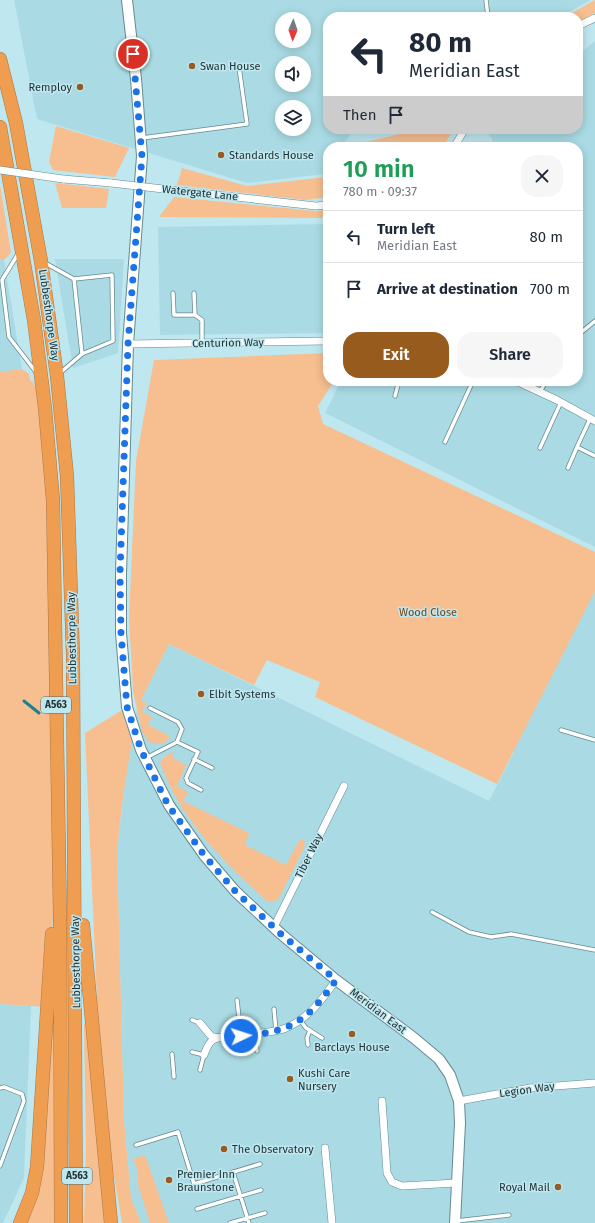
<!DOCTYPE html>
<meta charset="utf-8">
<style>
:root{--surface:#fff;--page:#f6f6f7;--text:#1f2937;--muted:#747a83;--line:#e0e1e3;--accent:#985b1e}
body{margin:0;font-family:"Fira Sans",sans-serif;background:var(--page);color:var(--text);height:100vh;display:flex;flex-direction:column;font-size:15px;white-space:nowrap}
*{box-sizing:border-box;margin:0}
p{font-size:13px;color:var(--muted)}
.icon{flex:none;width:22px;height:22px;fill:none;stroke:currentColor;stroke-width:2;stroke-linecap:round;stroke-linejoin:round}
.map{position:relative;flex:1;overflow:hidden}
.details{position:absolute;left:323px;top:142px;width:260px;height:244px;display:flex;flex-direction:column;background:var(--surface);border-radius:16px;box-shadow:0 2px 10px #0003}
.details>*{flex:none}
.banner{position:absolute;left:323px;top:12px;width:260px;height:122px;border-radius:16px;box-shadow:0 2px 10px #0003;background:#fff;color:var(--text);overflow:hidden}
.needle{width:26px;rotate:182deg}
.fabs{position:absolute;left:275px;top:12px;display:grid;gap:8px}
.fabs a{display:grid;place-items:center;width:36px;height:36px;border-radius:50%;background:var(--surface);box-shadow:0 2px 10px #0003;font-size:20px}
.pin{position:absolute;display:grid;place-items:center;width:34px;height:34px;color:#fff;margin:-17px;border:2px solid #fff;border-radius:50%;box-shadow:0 1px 4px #0007}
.me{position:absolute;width:44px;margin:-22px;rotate:86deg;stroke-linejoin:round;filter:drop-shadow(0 0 3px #0008)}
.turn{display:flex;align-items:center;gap:14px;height:84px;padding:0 20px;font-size:18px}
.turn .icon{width:52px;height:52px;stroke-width:2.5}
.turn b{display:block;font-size:28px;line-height:34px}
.then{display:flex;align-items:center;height:38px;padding:0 20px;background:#0003;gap:8px;font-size:15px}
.round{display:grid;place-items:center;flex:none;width:42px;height:42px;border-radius:16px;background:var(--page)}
.headline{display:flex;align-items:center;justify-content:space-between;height:68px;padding:0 20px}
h1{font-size:24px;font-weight:600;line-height:30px;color:#1e9e55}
.primary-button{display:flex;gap:8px;margin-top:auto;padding:8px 20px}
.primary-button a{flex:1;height:46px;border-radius:16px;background:var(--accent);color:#fff;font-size:16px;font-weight:600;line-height:46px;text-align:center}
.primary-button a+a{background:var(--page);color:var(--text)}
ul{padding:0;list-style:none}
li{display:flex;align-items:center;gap:12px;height:52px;padding:0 20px;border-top:1px solid var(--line)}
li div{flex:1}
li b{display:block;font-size:15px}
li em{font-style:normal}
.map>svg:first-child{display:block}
.built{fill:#aadbe4;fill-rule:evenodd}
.green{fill:#f7be8f}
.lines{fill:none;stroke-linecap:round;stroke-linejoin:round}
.stream{stroke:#198291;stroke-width:3}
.lane-casing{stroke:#658a91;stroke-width:5}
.street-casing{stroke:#658a91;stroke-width:8}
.secondary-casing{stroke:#658a91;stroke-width:12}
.highway-casing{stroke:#a87848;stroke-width:14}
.lane{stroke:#fff;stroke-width:3.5}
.street{stroke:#fff;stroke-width:7}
.secondary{stroke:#fff;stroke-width:10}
.highway{stroke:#ef9d51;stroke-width:13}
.street-bridge-casing{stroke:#658a91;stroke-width:8;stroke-linecap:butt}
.street-bridge{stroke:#fff;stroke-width:7}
.route{stroke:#1a73e8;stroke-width:7;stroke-dasharray:0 12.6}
.poi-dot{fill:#985b1e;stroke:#bfe7ef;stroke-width:1.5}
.labels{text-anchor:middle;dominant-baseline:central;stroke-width:3;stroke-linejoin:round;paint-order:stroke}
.shield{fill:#bfe7ef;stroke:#52696e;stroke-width:1}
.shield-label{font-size:10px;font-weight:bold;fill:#233336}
.poi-label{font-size:11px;fill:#233336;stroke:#bfe7ef;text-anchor:start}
.street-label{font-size:11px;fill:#233336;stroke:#bfe7ef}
.park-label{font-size:11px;fill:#73461a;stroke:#bfe7ef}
</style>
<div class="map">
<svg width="595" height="1223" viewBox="0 0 595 1223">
<rect width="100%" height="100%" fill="#bfe7ef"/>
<!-- built -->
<path class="built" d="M14,0H590L561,17H328V129H354L342,147H328V169L325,174L247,183L37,119ZM282,19H304V41H282ZM282,63H304V85H282ZM282,107H304V129H282Z
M595,41V547L325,413L341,381H578V147H496L486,129H578V55Z
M328,224V333L160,335L158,227Z
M55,259H124L118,353L73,368Z
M0,260H4L22,369L0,373Z
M595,585V1223H141L131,1198L124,1121L117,851L129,748L138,705L169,644L489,801L514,752L507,750Z
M0,1004L31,1006L24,1178L3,1223H0Z"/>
<!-- green -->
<path class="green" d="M595,0V13L578,22V17H565Z
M56,126L129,148L115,177L53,170L49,162Z
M421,129H454L443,147H345Z
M182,168L247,186L326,177L328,173V197L305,200L177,185Z
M55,183L109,189L106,208H62Z
M0,185L11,253L4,260H0Z
M174,197L315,211L328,210V218L159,217Z
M328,353V381H334L318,406L323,424L595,552V591L497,784L315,697L320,682L267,660L254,685L169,644L141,700L147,703L142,712L152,717L148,725L170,736C165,746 159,744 149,742L142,731L133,691L129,617L136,461L154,360Z
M22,369L29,374L30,380L33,382L45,408L58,822L49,988L60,998L61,1223H19L27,1208L47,1007L0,1004V372Z
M127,707L134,728L123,797L117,851L124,1121L131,1198L141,1223H122L111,1157L98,1021L85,733Z
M174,752L172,758L186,765L177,786L188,792L183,801L249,833L245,845L286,865L300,839L305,841L304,848L278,900L268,902C223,861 181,821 160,762L168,754Z
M91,1022L111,1223H84L86,1148L84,1024Z
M145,1155L169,1223H150L138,1185V1171L133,1159Z"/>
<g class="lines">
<!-- stream -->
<path class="stream" d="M24,701L39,713"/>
<!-- lane casing -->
<g class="lane-casing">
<path id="lane" d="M486,0L488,17
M142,138L247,124L239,67
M18,254L2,280L9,337L36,372
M45,263L74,279L82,354L60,373
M74,279L112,275L113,341L82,354
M173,293L174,315H195
M194,293L195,315L202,320V343
M578,335L595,321
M540,392L546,381
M395,396L399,381
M445,442L473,381
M577,447L590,419
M540,448L561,402
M568,468L577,447L595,456
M150,708L178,722L182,729L177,742
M561,730L595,740
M146,758L177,742L198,752L186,778L188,783L201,790
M194,759L212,768
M432,912L469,932L491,937L511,934L595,950
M237,1000L241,1035
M274,1009L276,1031
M192,1020L200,1023
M300,1020L306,1028L322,1038
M255,1035L257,1051
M308,1045L307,1038L310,1030
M192,1052L204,1055L200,1070
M172,1054L174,1077
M0,1088L4,1087L22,1094L24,1101L0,1166
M136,1145L178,1132L194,1184L260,1164
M233,1172L249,1223
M197,1209L261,1190
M456,1221L509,1215
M230,1223L265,1213"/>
</g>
<!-- street casing -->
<g class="street-casing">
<path id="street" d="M578,26L595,18
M454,147L465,129
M63,179L111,183
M172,190L316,206L328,205
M128,344L328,341
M516,381L557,400L595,421
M274,927L344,786
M200,1023L211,1036L218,1038
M204,1055C206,1050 208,1043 213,1040C223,1033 267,1036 286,1028C309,1018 322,1000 336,980
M382,1101L387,1173L392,1182L402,1186L456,1183
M459,1101L530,1088L595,1083
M325,1148L332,1223"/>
</g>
<!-- secondary casing -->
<g class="secondary-casing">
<path id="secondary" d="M127,0L136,79L142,156L128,344L121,574V633L127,707L141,750L169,805L204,855L235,891L281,934L336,980L414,1038L439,1059L450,1075L459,1101L460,1123L455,1223"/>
</g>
<!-- highway casing -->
<g class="highway-casing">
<path id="highway" d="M0,59L16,123L41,261L57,376L67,476L73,656L76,1223
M0,127L34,320L45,408L53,500L60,916L61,1223
M83,925L111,1223
M20,1223L32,1193L37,1167L52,934"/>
</g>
<!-- lane -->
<use href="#lane" class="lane"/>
<!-- street -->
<use href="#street" class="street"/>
<!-- secondary -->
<use href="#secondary" class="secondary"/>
<!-- highway -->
<use href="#highway" class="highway"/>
<!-- street-bridge casing -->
<g class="street-bridge-casing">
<path id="street-bridge" d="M0,170L63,179
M111,183L172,190"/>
</g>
<!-- street-bridge -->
<use href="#street-bridge" class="street-bridge"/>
</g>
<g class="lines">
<!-- route -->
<path class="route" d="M133,54L142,156L128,344L120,574L121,633L127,707L141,750L168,805L204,855L235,891L281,934L336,980C307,1021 292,1032 241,1036"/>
</g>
<!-- markers -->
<g class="poi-dot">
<circle cx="192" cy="66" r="4"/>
<circle cx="80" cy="87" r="4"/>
<circle cx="221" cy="155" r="4"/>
<circle cx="201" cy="694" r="4"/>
<circle cx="352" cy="1034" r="4"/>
<circle cx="290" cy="1079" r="4"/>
<circle cx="224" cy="1149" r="4"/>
<circle cx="169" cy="1180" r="4"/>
<circle cx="558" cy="1187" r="4"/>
</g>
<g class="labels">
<!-- shield labels -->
<g class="shield">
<rect x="41" y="697" width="30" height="16" rx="3"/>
<rect x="62" y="1168" width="30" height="16" rx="3"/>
</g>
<g class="shield-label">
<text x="56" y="705">A563</text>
<text x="77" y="1176">A563</text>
</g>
<!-- poi labels -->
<g class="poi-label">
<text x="200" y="66">Swan House</text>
<text x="72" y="87" text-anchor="end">Remploy</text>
<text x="229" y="155">Standards House</text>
<text x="209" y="694">Elbit Systems</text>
<text x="352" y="1047" text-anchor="middle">Barclays House</text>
<text x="298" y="1073">Kushi Care<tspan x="298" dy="13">Nursery</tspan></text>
<text x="232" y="1149">The Observatory</text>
<text x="177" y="1174">Premier Inn<tspan x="177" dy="13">Braunstone</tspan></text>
<text x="550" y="1187" text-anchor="end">Royal Mail</text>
</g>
<!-- street labels -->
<g class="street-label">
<text transform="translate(200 193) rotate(6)">Watergate Lane</text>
<text transform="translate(49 315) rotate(82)">Lubbesthorpe Way</text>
<text transform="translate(228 343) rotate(-1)">Centurion Way</text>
<text transform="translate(72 638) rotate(-91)">Lubbesthorpe Way</text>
<text transform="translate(309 856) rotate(-64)">Tiber Way</text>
<text transform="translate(76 962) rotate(-91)">Lubbesthorpe Way</text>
<text transform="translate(378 1011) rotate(37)">Meridian East</text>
<text transform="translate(527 1090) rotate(-8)">Legion Way</text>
</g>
<!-- park labels -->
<g class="park-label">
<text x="428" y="612">Wood Close</text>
</g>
</g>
</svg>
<div class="fabs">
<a><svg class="needle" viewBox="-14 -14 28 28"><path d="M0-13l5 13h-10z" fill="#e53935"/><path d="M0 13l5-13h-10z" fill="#747a83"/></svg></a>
<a><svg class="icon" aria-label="sound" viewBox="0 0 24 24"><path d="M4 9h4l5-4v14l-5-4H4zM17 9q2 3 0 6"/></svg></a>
<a><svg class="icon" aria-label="layers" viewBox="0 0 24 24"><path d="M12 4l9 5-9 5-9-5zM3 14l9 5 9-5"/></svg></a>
</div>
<div class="pin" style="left:133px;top:54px;background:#d93025"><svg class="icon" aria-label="arrive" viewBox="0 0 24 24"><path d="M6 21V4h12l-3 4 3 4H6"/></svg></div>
<svg class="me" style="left:241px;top:1036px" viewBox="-20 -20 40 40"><circle r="17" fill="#1a73e8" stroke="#fff" stroke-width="3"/><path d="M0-11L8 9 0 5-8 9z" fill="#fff"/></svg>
<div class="banner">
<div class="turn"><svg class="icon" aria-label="left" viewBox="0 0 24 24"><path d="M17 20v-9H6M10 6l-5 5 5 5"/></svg><div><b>80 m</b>Meridian East</div></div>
<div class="then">Then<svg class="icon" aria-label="arrive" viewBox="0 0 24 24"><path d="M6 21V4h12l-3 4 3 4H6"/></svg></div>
</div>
<section class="details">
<div class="headline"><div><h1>10 min</h1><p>780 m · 09:37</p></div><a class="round"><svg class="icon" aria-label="close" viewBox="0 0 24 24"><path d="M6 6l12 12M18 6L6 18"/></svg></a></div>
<ul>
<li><svg class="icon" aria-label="left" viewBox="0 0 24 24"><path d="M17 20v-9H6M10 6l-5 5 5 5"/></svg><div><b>Turn left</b><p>Meridian East</p></div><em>80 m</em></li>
<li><svg class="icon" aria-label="arrive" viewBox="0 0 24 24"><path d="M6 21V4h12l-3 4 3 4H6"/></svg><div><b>Arrive at destination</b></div><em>700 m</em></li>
</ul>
<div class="primary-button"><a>Exit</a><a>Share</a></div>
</section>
</div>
